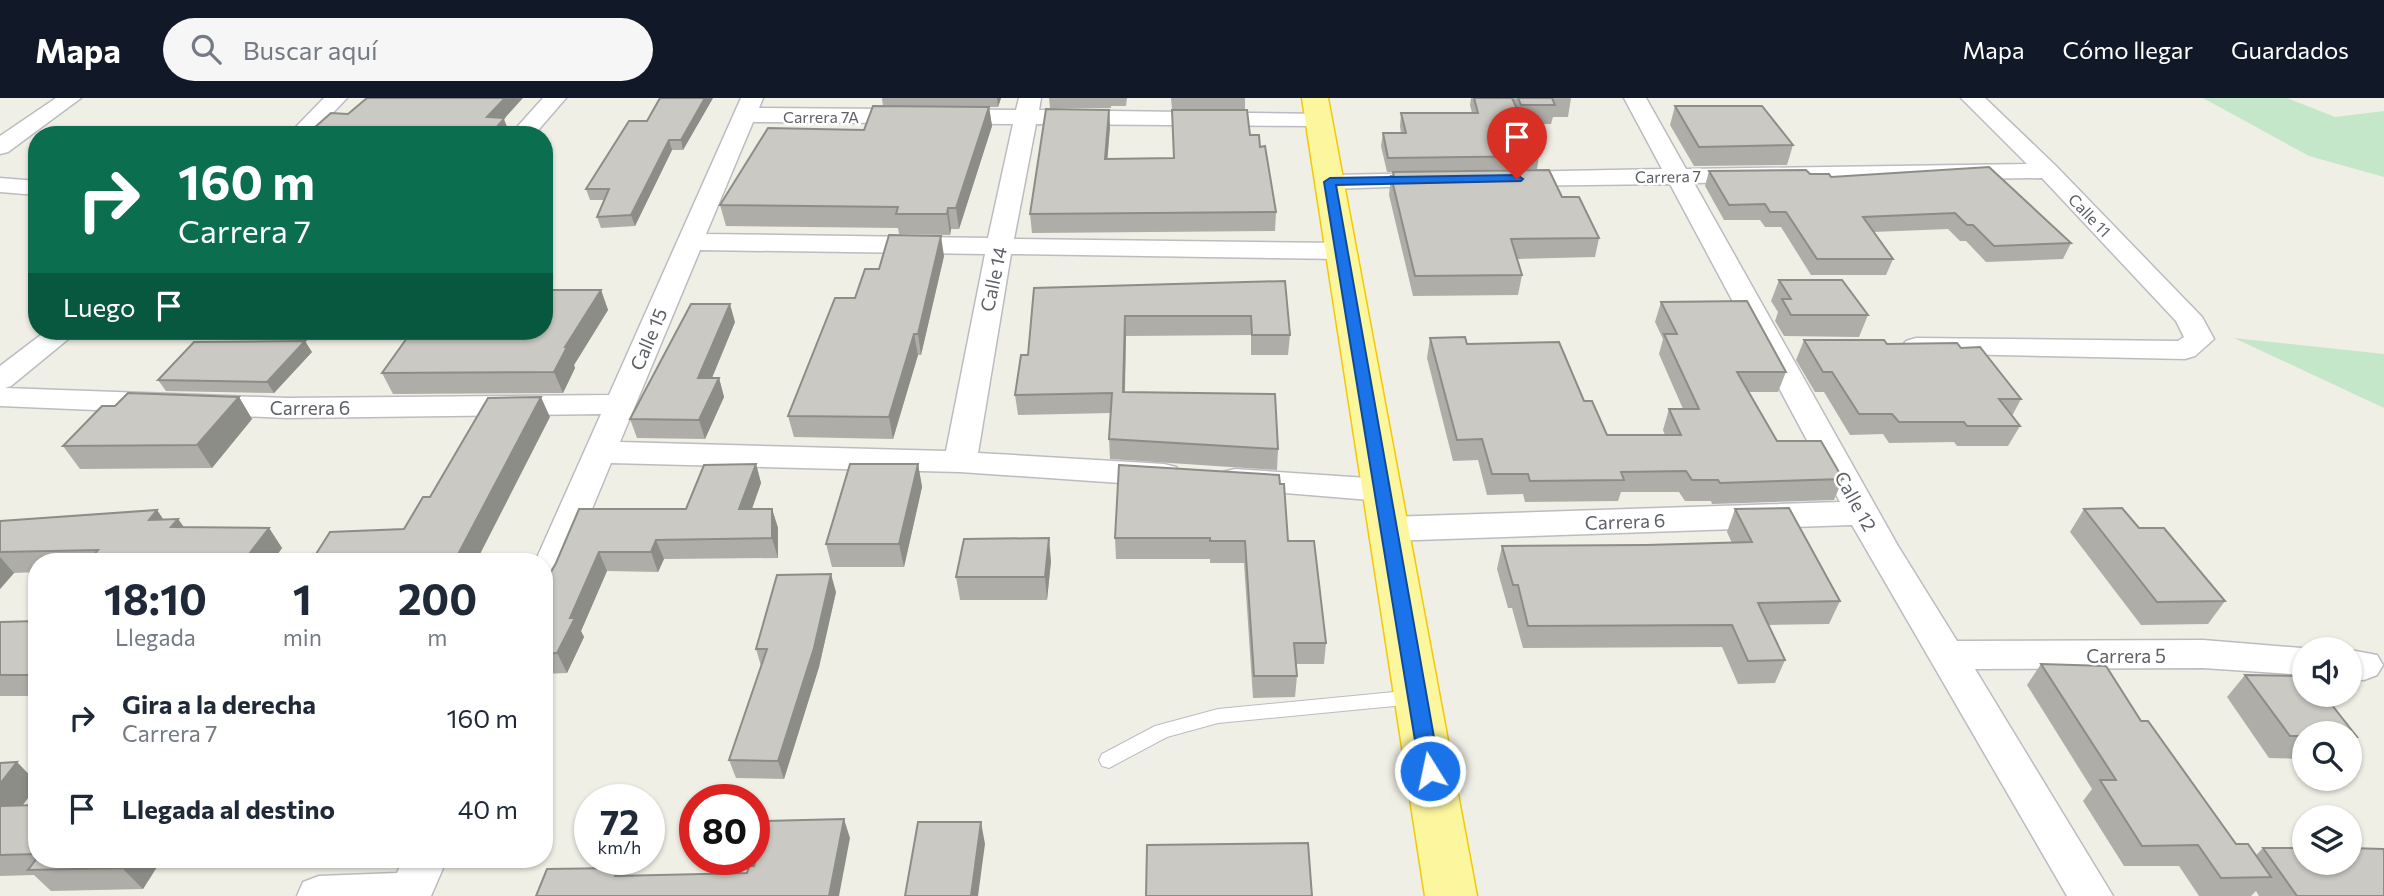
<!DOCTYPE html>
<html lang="es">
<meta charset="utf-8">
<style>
:root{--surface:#fff;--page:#f6f6f7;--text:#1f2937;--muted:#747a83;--accent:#111827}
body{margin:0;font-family:Commissioner,sans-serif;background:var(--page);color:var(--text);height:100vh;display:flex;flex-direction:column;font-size:26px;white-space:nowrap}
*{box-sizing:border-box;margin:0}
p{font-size:23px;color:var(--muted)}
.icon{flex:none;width:38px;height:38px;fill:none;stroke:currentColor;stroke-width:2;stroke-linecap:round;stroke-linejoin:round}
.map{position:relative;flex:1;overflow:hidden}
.panel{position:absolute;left:28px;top:455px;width:525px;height:315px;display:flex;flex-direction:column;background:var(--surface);border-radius:28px;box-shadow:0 2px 5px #0004}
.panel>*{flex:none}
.hud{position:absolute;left:28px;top:28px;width:525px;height:214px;border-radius:28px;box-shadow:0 2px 5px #0004;background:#0b6e4f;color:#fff;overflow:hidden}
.controls{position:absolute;left:2292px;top:539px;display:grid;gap:14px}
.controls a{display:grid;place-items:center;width:70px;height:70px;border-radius:50%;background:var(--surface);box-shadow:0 2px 5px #0004;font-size:35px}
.speed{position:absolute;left:574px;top:686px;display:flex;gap:14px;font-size:35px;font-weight:700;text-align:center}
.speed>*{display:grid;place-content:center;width:91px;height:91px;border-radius:50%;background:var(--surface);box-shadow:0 2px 5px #0004;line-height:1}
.speed small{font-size:18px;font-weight:400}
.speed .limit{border:10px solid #d22;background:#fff;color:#111}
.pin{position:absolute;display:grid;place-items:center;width:60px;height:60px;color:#fff;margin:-72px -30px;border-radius:50% 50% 50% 0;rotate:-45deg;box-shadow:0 0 7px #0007}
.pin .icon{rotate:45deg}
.me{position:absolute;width:77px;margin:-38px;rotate:350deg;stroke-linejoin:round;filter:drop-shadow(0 0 5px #0008)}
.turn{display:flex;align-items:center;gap:24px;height:147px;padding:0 35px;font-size:32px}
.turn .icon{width:91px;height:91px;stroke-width:2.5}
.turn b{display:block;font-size:49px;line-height:60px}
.then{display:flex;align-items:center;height:66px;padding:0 35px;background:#0003;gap:14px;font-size:26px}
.eta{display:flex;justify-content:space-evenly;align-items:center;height:119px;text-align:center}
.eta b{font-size:42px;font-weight:700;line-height:49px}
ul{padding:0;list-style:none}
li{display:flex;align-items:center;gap:21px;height:91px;padding:0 35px}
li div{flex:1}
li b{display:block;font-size:26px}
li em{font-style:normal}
header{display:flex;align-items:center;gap:42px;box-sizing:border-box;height:98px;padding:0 35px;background:var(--accent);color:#fff}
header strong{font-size:33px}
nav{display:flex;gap:38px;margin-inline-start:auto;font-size:24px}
.search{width:490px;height:63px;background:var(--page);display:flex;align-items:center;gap:18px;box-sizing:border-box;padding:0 24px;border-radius:38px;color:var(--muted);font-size:26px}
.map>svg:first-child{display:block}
.green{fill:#c3e7c8}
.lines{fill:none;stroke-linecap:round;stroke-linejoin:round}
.service-casing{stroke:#babcc1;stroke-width:2}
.minor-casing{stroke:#babcc1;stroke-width:3}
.trunk-casing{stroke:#f2c903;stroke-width:3}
.service{fill:#fff;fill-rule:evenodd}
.minor{fill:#fff;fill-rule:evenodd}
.trunk{fill:#fcf69f;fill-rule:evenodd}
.wall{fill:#aeada8}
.shaded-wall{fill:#8d8d88}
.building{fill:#cac9c3;stroke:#8d8d88;stroke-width:2}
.route{fill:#1a73e8;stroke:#114b97;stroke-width:2}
.labels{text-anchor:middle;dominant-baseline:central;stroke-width:5;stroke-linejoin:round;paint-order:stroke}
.far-street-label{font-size:16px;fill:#5d6066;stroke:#fff}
.street-label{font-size:19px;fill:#5d6066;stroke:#fff}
</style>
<header>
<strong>Mapa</strong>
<div class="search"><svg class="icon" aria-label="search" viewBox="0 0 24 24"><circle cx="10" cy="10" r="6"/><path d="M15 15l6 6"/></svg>Buscar aquí</div>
<nav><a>Mapa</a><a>Cómo llegar</a><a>Guardados</a></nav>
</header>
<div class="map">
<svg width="2384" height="798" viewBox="0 0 2384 798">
<rect width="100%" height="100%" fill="#f0efe6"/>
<!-- green -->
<path class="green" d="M2203,0H2287L2335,19L2384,13V79L2309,58Z
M2234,240L2384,256V310Z"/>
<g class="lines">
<!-- service casing -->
<g class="service-casing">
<path id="service" d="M1415,592L1422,594L1424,599L1422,604L1415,606L1218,625L1167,639L1109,670L1102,668L1099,662L1102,656L1155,628L1218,611Z"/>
</g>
<!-- minor casing -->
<g class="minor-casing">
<path id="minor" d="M56,0H81L8,54L0,56V38Z
M324,0H347L312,37H288Z
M543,0H566L534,37H510Z
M741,0H763L759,10L1016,12L1019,0H1041L1039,12L1327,16L1330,21L1327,26L1319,28L1036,26L1014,141L1341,145L1350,147L1354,153L1350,159L1341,161L1011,156L978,355L1164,366L1176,369L1180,377L1176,385L1164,388L960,374L611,365L562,483L557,492L544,496V464H535L601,316L287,320L0,308V268L46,233H78L11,288L5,290L287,300L609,297ZM753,24L1013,26L988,140L706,136ZM700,152L985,156L946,353L620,344Z
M1624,0H1646L1686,71L2027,66L1961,0H1985L2056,68L2202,219L2214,241L2195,258L2185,261L1906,255L1901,249L1906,243L1916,240L2178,243L2184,239L2176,223L2042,80L1694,85L1898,448L1957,543L2203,542L2314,551H2305V577L2203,570L1975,571L2113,798H2067L1852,427L1388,443L1376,439L1371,431L1376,423L1388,419L1840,404L1670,86L1508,88L1499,86L1496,81L1499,76L1508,74L1662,71Z
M1437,75L1446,77L1449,82L1446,87L1330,91L1321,89L1318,84L1321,79L1330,77Z
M0,80L37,83V97L0,94Z
M1235,371L1382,381L1394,384L1399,392L1394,400L1382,403L1223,390L1219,382L1223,374Z
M2350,552L2377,557L2383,567L2377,577L2364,582L2350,581Z
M403,761H447L431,798H297L303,784L319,778L397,775Z"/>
</g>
<!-- trunk casing -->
<g class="trunk-casing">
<path id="trunk" d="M1302,0H1328L1477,798H1425Z"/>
</g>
<!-- service -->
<use href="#service" class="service"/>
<!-- minor -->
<use href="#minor" class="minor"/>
<!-- trunk -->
<use href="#trunk" class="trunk"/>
</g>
<!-- wall -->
<path class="wall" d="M713,0L683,52H672L635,128L601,130L597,119L604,102H590L586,91L647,23Z
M882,0H1001L998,9L883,8Z
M1049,0H1127L1126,8H1111V10H1050Z
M1171,0H1245V12L1172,11Z
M1471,0H1571L1568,19H1553L1551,26H1525L1539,58L1537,71L1387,74L1381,48L1383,35H1401L1400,28L1401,15H1472L1470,7Z
M1675,8L1793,47L1787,67L1694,68L1670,27Z
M989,9L992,28L959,131H951L950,137L899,136L898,130L726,128L720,107L864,32Z
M1109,12L1110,29L1107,61L1173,60L1250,37L1260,49L1276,114L1275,133L1032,135L1030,116Z
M1709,73L1810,76L1831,79L2071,145L2063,161L1986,164L1966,143H1960L1948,131L1873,134L1893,161L1886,177H1811L1781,129H1765L1760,122H1724L1705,88Z
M1393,74L1562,99L1599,140L1595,159L1517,161L1522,177L1518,197L1413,198L1389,97L1391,78H1392Z
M944,158L921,257H918L893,341L794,339L788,318L855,200L879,171Z
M1779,182L1868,217L1859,239L1784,238L1775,223L1778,214L1771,203Z
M1285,183L1290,237L1288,257H1251V237L1126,238L1125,294L1278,351L1277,372L1110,361L1109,341L1111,315L1018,317L1015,297L1028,257L1034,190Z
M601,192L608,212L574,267L575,270L563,295L393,296L382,275Z
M1661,204L1786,274L1778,294H1749L1777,343L1843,381L1834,402L1712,406L1711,403H1685L1679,394H1621L1618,403L1525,404L1523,396L1487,397L1478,362L1453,363L1427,260L1430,240L1467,246L1584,303L1607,337H1665L1663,332L1669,311H1683L1659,256L1663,241L1655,224Z
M735,224L712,280H719L724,299L705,341L637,340L630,321Z
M1804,242L1961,250L2021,301L2012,318L2020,328L2008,348H1957L1954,344L1889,345L1883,336L1850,337L1824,294H1815L1796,262Z
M312,254L274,295L166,293L158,282Z
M239,299L252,321L212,370L80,371L63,348L115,308Z
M756,366L761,385L752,411H772L778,430V460L664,461L658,474L607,473L581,533L584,539L567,575L544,576V486L556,465L686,411Z
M918,366L922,389L904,469H832L826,446Z
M1280,386L1288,443L1326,545L1324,566H1296L1297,578L1295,599L1253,600L1244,465H1210V461H1116L1115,440Z
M1735,411L1840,503L1829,526L1769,527L1785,562L1775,585L1738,586L1722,549L1523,550L1512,510H1508L1497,471L1502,448L1646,447L1732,445L1727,434Z
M2084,411L2139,430L2225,503L2208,526L2141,527L2070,434Z
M157,412L163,421H178L184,429L269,430L282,450L272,464H37V474L14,475L0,491V423Z
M1051,463L1047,502H960L956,479Z
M836,494L819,569L784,681L736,680L729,662L761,568L756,551Z
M37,523V598H0V524Z
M2041,566L2141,623L2236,746L2256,757L2263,750L2384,798H2259L2256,793L2251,798H2199L2179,768H2124L2083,703L2092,691L2027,587Z
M2245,577L2305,578V597H2324L2357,639L2350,646V635H2305V661L2269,660L2227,599Z
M17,664L37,685V688L23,707H37V761H162L143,791L51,793L34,777L0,778V665Z"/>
<!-- shaded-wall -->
<path class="shaded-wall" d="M505,0H523L504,21L509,34L508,37H490L487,19Z
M705,0H713L683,52L681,42Z
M997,0H1001L998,9Z
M989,9L992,28L959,131L956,110Z
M1109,12L1110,29L1106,79L1105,61Z
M669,42L672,52L635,128L631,117Z
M948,110L951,131L950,137L947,116Z
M941,138L944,158L921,257L918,236Z
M601,192L608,212L574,267L575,270L563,295L554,274L565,249Z
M730,206L735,224L704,299L698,280Z
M1125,218L1126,238L1124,314L1123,294Z
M914,236L918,257L893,341L889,319Z
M305,243L312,254L274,295L267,284Z
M719,280L724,299L705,341L699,322Z
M239,299L252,321L212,370L197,347Z
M541,299L550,319L476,464H454Z
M756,366L761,385L745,430L739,411Z
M918,366L922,389L904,469L899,446Z
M772,411L778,430V460L772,440Z
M157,412L171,433L149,422Z
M178,421L192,441L171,429Z
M269,430L282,450L272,464H243Z
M1049,440L1051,463L1047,502L1045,479Z
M656,442L664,461L658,474L651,454Z
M599,454L607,473L581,533L584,539L567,575L557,555L570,520Z
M0,459L14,475L0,491Z
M831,476L836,494L819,569L784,681L778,663Z
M17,664L37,685V688L6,729L0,724V686Z
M844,721L850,740L839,798H829Z
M981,724L985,746L978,798H971Z
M128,761H162L143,791L122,770Z
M618,770L628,789L615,778Z"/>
<!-- building -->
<path class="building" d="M367,0H505L487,19L504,20L502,23L490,37H306L331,15L348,16Z
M660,0H705L681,42H669L631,117L597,119L609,91H586L629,23H647Z
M1474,0H1512L1539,58L1388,60L1383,35H1406L1401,15H1478Z
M1518,0H1552L1555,7H1521Z
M873,8L989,9L956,110H948L947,116H896L898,109L720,107L768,30L864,32Z
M1675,8H1762L1793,47L1699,49Z
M1046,11L1109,12L1105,61L1174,60L1172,12H1247L1250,37H1259L1260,49L1265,48L1276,114L1030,116Z
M1989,69L2071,145L1994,148L1973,127H1967L1955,115L1863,119L1893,161H1817L1786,114H1770L1765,106L1729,107L1709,73L1806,72L1810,76H1829L1831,79Z
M1549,72L1562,99H1579L1599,140L1511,141L1522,177L1415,178L1391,78H1394L1393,74Z
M889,137L941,138L918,236H914L889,319L788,318L835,200H855L865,171H879Z
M1779,182H1842L1868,217H1791L1782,201H1791Z
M1285,183L1290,237H1252L1251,218H1125L1123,294L1275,296L1278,351L1109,341L1112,295L1015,297L1021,257H1028L1034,190Z
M544,192H601L565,249H567L554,274L382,275L412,233H544Z
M1747,203L1786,274H1737L1777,343H1821L1843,381L1720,385L1718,382H1692L1686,373L1621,374L1624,382L1530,383L1528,376H1492L1482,341L1457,342L1430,240L1465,239L1467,246L1559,244L1584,303H1592L1607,337H1681L1669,311H1699L1664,236H1677L1661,204Z
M691,206H730L698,280H719L699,322L630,321Z
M1804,242H1884L1887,246L1957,245L1961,250L1980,249L2021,301H1999L2020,328H1967L1964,324H1899L1892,316H1859L1832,274H1823Z
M305,243L267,284L158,282L194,244Z
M128,295L239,299L197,347L63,348L102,308H115Z
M541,299L454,464H311L330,434L404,431L423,399H430L488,300Z
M756,366L739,411H772V440L656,442L651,454H599L570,520H575L557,555L544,556V486L556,465L579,411H686L704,367Z
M850,366H918L899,446H826Z
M1119,367L1279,377L1280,386H1284L1288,443H1314L1326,545H1294L1297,578H1254L1245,443H1210V440H1115Z
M1789,410L1840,503L1758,505L1785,562L1748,563L1732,527L1528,528L1518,487H1513L1502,448L1646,447L1752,444L1735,411Z
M2122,410L2139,430H2164L2225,503L2157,504L2084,411Z
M157,412L149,422L178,421L171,429L269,430L243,464H88L98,452L0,454V423Z
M1049,440L1045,479H956L964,441Z
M831,476L814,550L778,663L729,662L767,551H756L777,477Z
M37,523V577H0V524Z
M2041,566L2106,568L2141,623H2148L2236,746H2248L2271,779L2221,780L2198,747L2142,748L2100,682H2116Z
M2245,577L2305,578V597H2324L2357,639H2350V635H2305V638H2290Z
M17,664L0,686V665Z
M37,707V756L0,757V708Z
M844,721L829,798H536L547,771L618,770L615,778L747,775L749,768H754L765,723Z
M918,724H981L971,798H905Z
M1308,745L1312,798H1146L1147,747Z
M2263,750H2305V765H2350V750L2384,751V798H2297Z
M37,760V761H128L122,770L28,772Z"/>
<!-- route -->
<path class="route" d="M1517,77L1523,81L1521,83L1336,87L1440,673L1437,679H1423L1420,673L1324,84L1330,80Z"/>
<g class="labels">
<!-- far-street labels -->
<g class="far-street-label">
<text x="821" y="18">Carrera 7A</text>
<text transform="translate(1668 78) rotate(-1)">Carrera 7</text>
<text transform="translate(2090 117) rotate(46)">Calle 11</text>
</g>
<!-- street labels -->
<g class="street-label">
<text transform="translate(993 181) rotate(-78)">Calle 14</text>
<text transform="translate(648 241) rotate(-67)">Calle 15</text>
<text x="310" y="309">Carrera 6</text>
<text transform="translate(1856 403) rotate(61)">Calle 12</text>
<text transform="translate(1625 423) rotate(-2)">Carrera 6</text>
<text x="2126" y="557">Carrera 5</text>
</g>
</g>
</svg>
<div class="controls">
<a><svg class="icon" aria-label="sound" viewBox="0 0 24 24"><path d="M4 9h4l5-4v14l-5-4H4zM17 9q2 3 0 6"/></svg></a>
<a><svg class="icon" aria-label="search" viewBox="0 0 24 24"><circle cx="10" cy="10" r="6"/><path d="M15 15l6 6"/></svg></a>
<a><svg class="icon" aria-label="layers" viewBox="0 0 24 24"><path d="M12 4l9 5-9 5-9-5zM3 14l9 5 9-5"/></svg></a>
</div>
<div class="speed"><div>72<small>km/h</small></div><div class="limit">80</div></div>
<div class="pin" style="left:1517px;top:81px;background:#d93025"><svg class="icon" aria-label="arrive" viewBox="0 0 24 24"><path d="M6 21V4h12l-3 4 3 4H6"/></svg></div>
<svg class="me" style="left:1430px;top:673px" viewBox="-20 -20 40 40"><circle r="17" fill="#1a73e8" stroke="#fff" stroke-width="3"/><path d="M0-11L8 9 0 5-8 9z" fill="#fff"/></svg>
<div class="hud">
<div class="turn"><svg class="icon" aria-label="right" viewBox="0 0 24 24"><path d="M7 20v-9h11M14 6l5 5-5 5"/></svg><div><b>160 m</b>Carrera 7</div></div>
<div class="then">Luego<svg class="icon" aria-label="arrive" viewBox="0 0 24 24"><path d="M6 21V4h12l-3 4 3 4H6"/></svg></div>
</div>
<section class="panel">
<div class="eta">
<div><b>18:10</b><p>Llegada</p></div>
<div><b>1</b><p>min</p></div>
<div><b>200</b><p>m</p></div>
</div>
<ul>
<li><svg class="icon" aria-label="right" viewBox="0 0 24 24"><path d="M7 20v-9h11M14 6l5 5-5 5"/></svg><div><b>Gira a la derecha</b><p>Carrera 7</p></div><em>160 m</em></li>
<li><svg class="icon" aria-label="arrive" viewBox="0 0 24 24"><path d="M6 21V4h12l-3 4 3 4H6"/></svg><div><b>Llegada al destino</b></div><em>40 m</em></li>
</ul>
</section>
</div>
